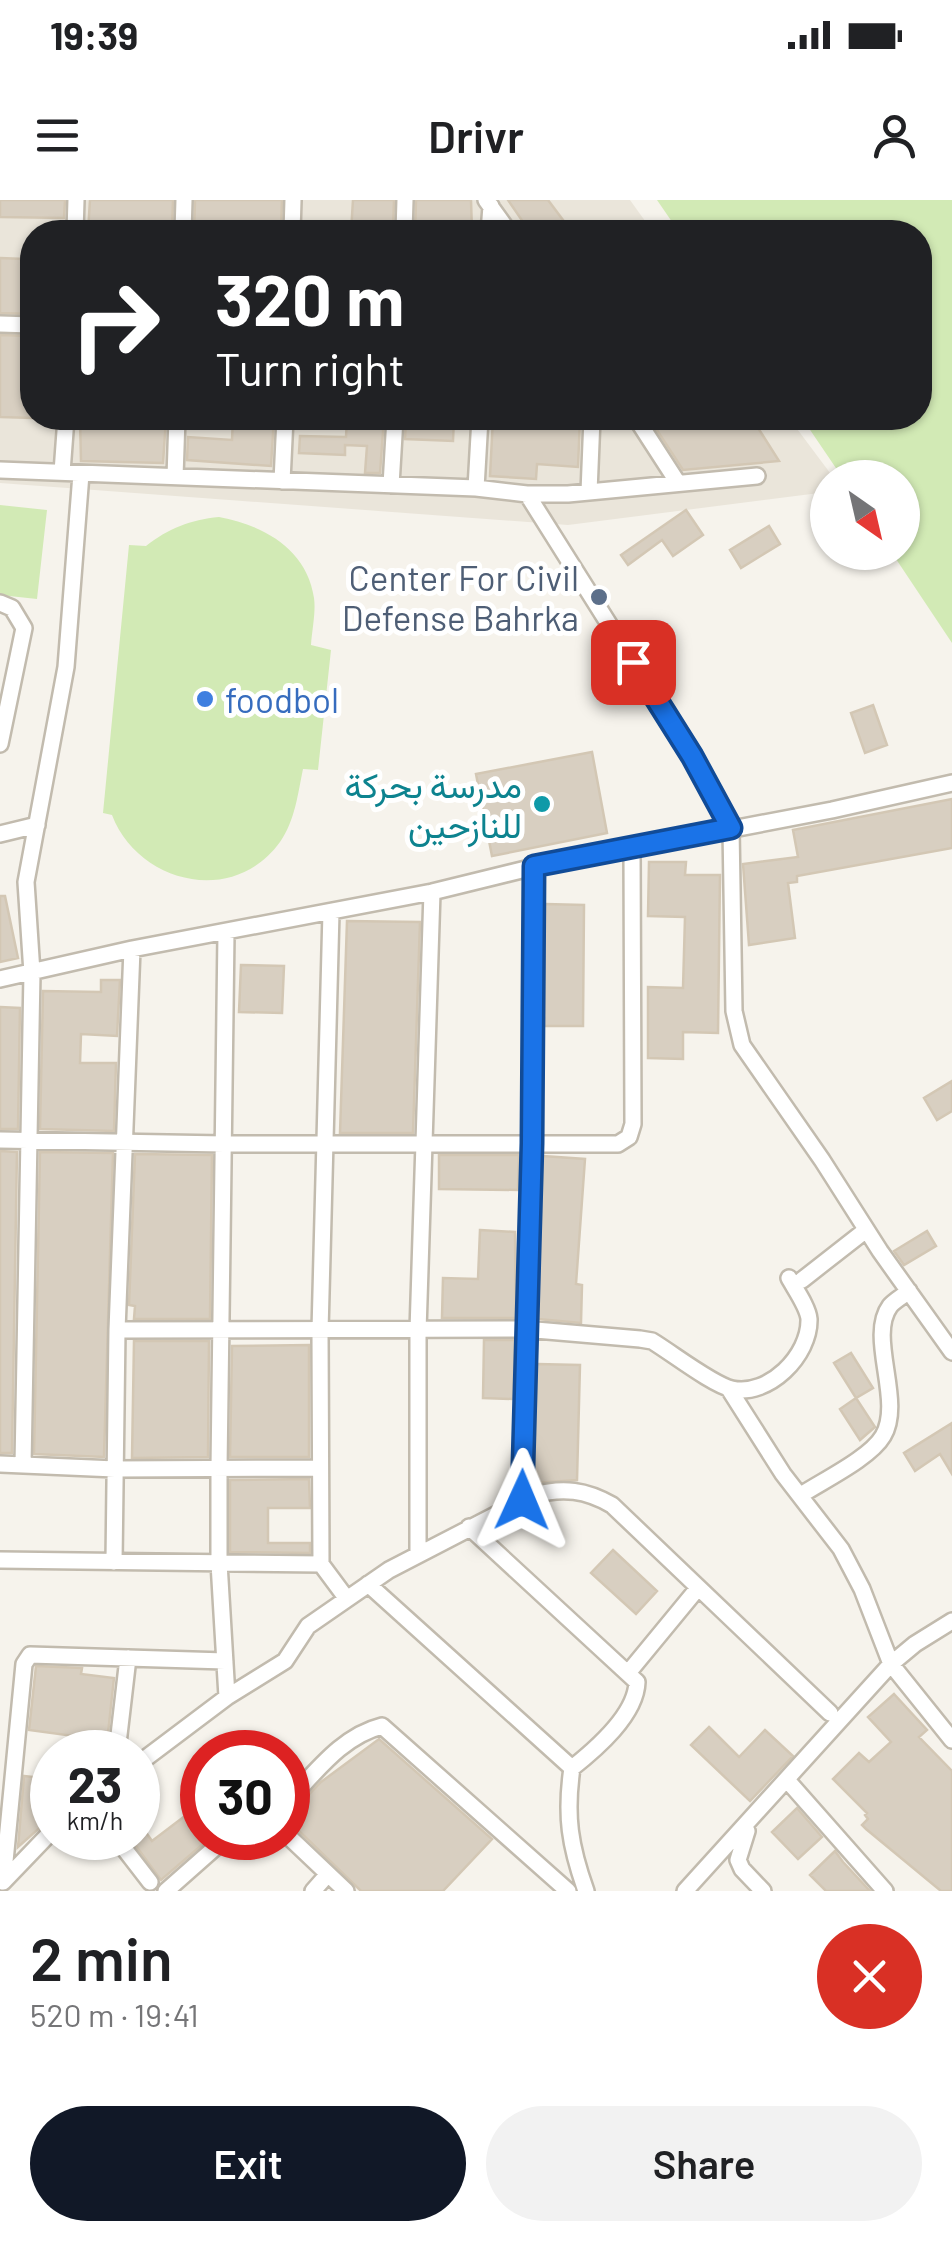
<!DOCTYPE html>
<meta charset="utf-8">
<style>
:root{--surface:#fff;--page:#f2f2f2;--text:#202124;--muted:#757577;--accent:#111827}
body{margin:0;font-family:Barlow,Vazirmatn,sans-serif;background:var(--page);color:var(--text);height:100vh;display:flex;flex-direction:column;font-size:38px;white-space:nowrap}
*{box-sizing:border-box;margin:0}
p{font-size:32px;color:var(--muted)}
.icon{flex:none;width:55px;height:55px;fill:none;stroke:currentColor;stroke-width:2;stroke-linecap:round;stroke-linejoin:round}
.map{position:relative;height:1691px;overflow:hidden}
.details{display:flex;flex-direction:column;background:var(--surface);flex:1}
.details>*{flex:none}
.top-card{position:absolute;left:20px;top:20px;width:912px;height:210px;border-radius:40px;box-shadow:0 2px 8px #0004;background:#202124;color:#fff;overflow:hidden}
.needle{width:65px;rotate:146deg}
.buttons{position:absolute;left:810px;top:260px;display:grid;gap:20px}
.buttons a{display:grid;place-items:center;width:110px;height:110px;border-radius:50%;background:var(--surface);box-shadow:0 2px 8px #0004;font-size:50px}
.speed{position:absolute;left:30px;top:1530px;display:flex;gap:20px;font-size:50px;font-weight:700;text-align:center}
.speed>*{display:grid;place-content:center;width:130px;height:130px;border-radius:50%;background:var(--surface);box-shadow:0 2px 8px #0004;line-height:1}
.speed small{font-size:25px;font-weight:400}
.speed .limit{border:15px solid #d22;background:#fff;color:#111}
.pin{position:absolute;display:grid;place-items:center;width:85px;height:85px;color:#fff;margin:-42px;border-radius:20px;box-shadow:0 5px 15px #0006}
.me{position:absolute;width:110px;margin:-55px;rotate:1deg;stroke-linejoin:round;filter:drop-shadow(0 0 8px #0008)}
.turn{display:flex;align-items:center;gap:35px;height:210px;padding:0 30px;font-size:45px}
.turn .icon{width:130px;height:130px;stroke-width:2.5}
.turn b{display:block;font-size:70px;line-height:85px}
.round{display:grid;place-items:center;flex:none;width:105px;height:105px;border-radius:52px;background:var(--page)}
.head{display:flex;align-items:center;justify-content:space-between;height:170px;padding:0 30px}
h1{font-size:60px;font-weight:600;line-height:75px}
.primary-button{display:flex;gap:20px;margin-top:auto;padding:20px 30px}
.primary-button a{flex:1;height:115px;border-radius:60px;background:var(--accent);color:#fff;font-size:40px;font-weight:600;line-height:115px;text-align:center}
.primary-button a+a{background:var(--page);color:var(--text)}
.status{display:flex;justify-content:space-between;align-items:center;height:70px;padding:0 50px;background:var(--surface);direction:ltr}
.status svg{height:28px;fill:currentColor}
header{display:flex;justify-content:space-between;align-items:center;height:130px;padding:0 30px;background:var(--surface);font-size:45px;font-weight:600}
.map>svg:first-child{display:block}
.residential{fill:#eae5da}
.green{fill:#d2eab5}
.building{fill:#d8cfc1;stroke:#d3c7b4;stroke-width:2.5}
.lines{fill:none;stroke-linecap:round;stroke-linejoin:round}
.street-casing{stroke:#c2bbae;stroke-width:20}
.street{stroke:#fff;stroke-width:15}
.route-casing{stroke:#114b97;stroke-width:25}
.route{stroke:#1a73e8;stroke-width:18}
.service-dot{fill:#5c6f8a;stroke:#fff;stroke-width:4}
.shop-dot{fill:#3f7fe0;stroke:#fff;stroke-width:4}
.culture-dot{fill:#0f9aa8;stroke:#fff;stroke-width:4}
.labels{text-anchor:middle;dominant-baseline:central;stroke-width:10;stroke-linejoin:round;paint-order:stroke}
.service-label{font-size:35px;fill:#4e5e75;stroke:#fff;text-anchor:end}
.shop-label{font-size:35px;fill:#366cbe;stroke:#fff;text-anchor:start}
.culture-label{font-size:35px;fill:#0d838f;stroke:#fff;text-anchor:end}
</style>
<div class="status"><b>19:39</b><svg viewBox="0 0 49 12"><path d="M0 12V9h3v3zM5 12V6h3v6zM10 12V3h3v9zM15 12V0h3v12zM26 1h20v11H26zM47 4h2v5h-2z"/></svg></div>
<header><svg class="icon" aria-label="menu" viewBox="0 0 24 24"><path d="M4 6h16M4 12h16M4 18h16"/></svg>Drivr<svg class="icon" aria-label="person" viewBox="0 0 24 24"><circle cx="12" cy="8" r="4"/><path d="M4 21q1-7 8-7t8 7"/></svg></header>
<div class="map">
<svg width="952" height="1691" viewBox="0 0 952 1691">
<rect width="100%" height="100%" fill="#f6f3ec"/>
<!-- residential -->
<path class="residential" d="M0,0H630L653,32H32V218H789L833,277L828,278L827,292L568,325L0,283Z"/>
<!-- green -->
<path class="green" d="M657,0H952V443L892,353L902,352V278L842,277L802,218H920V32H679Z
M0,305L47,310L37,399L0,395Z
M219,317C263,325 307,349 314,398C316,412 312,430 311,445L331,450L318,570L303,569C298,593 295,621 280,642C233,707 138,683 112,615L103,613L129,345L146,346C169,328 190,320 219,317Z"/>
<!-- building -->
<path class="building" d="M0,0H65L64,18L0,17Z
M90,0H173L172,32H88Z
M195,0H282L281,32H194Z
M353,0H394L393,32H351Z
M416,0H471L472,32H415Z
M508,0H548L572,32H530Z
M0,58L24,59L22,77L32,78V114L0,113Z
M0,135L32,136V218L0,217Z
M80,218L166,219L163,263L81,261Z
M233,218H274L271,266L187,260L188,237L232,240Z
M347,218H384L380,273H365L367,246L345,245V255L299,253L300,236L346,237Z
M406,218H454L453,241L405,239Z
M493,218H580L578,267L537,264L536,279L490,276Z
M649,218H742L747,225L753,220L779,261L683,270Z
M686,310L703,335L673,356L662,340L628,365L621,355Z
M769,326L780,344L741,368L730,350Z
M873,505L887,545L865,553L851,513Z
M592,552L607,633L492,656L476,574Z
M952,599V648L797,676V682L788,683L795,738L749,745L743,664L798,657L793,630Z
M649,662H686L685,675H720L718,833L683,832V859L648,858V787L683,788L685,717L648,716Z
M0,696H5L18,758L0,762Z
M545,704L584,705L583,826H544Z
M347,721L420,722L413,933H340Z
M241,765L284,766L282,813L239,812Z
M101,780H120L117,836L81,834L80,863H116L114,931L40,929L43,791L101,792Z
M0,807L20,808L18,929H0Z
M952,881V911L937,920L924,898Z
M0,951L17,952L12,1253H0Z
M40,952L113,953L104,1257L34,1254Z
M135,954L212,955L210,1119H134L135,1106L129,1105Z
M439,955H519L518,990L439,989Z
M543,956L585,959L576,1084L582,1085L581,1123L538,1119Z
M480,1030L515,1032L516,1118H442L443,1078L478,1079Z
M927,1031L936,1046L904,1065L894,1051Z
M484,1140H515L513,1199L483,1198Z
M134,1141H209L208,1257L132,1258Z
M309,1145V1257H230L232,1146Z
M851,1153L873,1188L856,1198L834,1163Z
M537,1164L580,1165L577,1280L534,1283Z
M856,1198L875,1227L860,1240L840,1209Z
M952,1223V1274L940,1254L915,1271L904,1253Z
M309,1279L310,1308H268V1343H310V1353L230,1352V1280Z
M613,1350L657,1391L636,1414L591,1373Z
M36,1466L82,1468L81,1474L114,1478L106,1552H71L74,1536L29,1530Z
M894,1494L927,1530L919,1537L952,1571V1691H941L866,1629L862,1625L868,1619L865,1615L867,1613L833,1579L859,1553L869,1562L891,1542L868,1517Z
M709,1527L739,1557L765,1530L793,1556L750,1601L691,1545Z
M379,1539L492,1639L443,1691H361L296,1628L288,1624V1612L295,1609L321,1582Z
M24,1576L52,1579V1620L45,1623L18,1647Z
M202,1603V1638H210L161,1680L130,1638H138V1621L152,1641Z
M797,1608L822,1637L798,1659L772,1632Z
M835,1651L843,1662L870,1691H826L810,1675Z"/>
<g class="lines">
<!-- street casing -->
<g class="street-casing">
<path id="street" d="M486,0L509,32
M75,32L76,0
M183,32L184,0
M292,32L293,0
M404,32L405,0
M489,32L491,6
M0,124L32,125
M636,218L678,283
M0,270L476,288L527,294H568L757,276
M62,272L66,218
M175,277L177,218
M282,281L285,218
M391,285L395,218
M476,288L480,218
M589,292L592,218
M527,294L692,556L731,628L734,811L742,845L822,960L880,1051L952,1152
M0,403L12,408L24,428L0,544
M0,634L37,625
M331,712L320,1131L321,1364L347,1399
M226,733L219,1269V1363L227,1497
M0,779L132,749L432,692L534,667L832,610L952,583
M0,940L224,944H618L629,937L633,924L632,647
M802,1080L866,1030
M117,1130L524,1129L640,1139L652,1141C672,1153 713,1185 732,1189C768,1197 810,1156 809,1119C808,1107 795,1089 789,1078
M729,1189L783,1274L841,1349L862,1389L891,1464L952,1540
M0,1264L115,1269L320,1268
M23,1265L32,773L26,682L66,467L81,274
M801,1295C824,1280 870,1258 883,1236C904,1201 867,1137 890,1106C894,1101 903,1096 909,1091
M522,1301L532,943L534,667
M469,1327L637,1482C636,1515 596,1549 572,1568C565,1616 570,1646 586,1691
M418,1353V1131L432,692
M0,1360L321,1364
M114,1362L117,1130L132,749
M368,1384L572,1568
M628,1473L698,1388
M117,1552L128,1458
M138,1564L227,1497L285,1461L308,1426L389,1370L534,1295C563,1287 586,1290 612,1305L830,1513
M787,1580L885,1691
M288,1601C316,1572 342,1536 382,1526L568,1691
M747,1631L738,1660L742,1669L763,1691
M288,1636L346,1691
M116,1638L150,1682
M3,1682L24,1464L30,1455L225,1461
M3,1682L52,1631
M166,1691L226,1638
M313,1691L328,1674
M685,1691L891,1464L915,1444L952,1421"/>
</g>
<!-- street -->
<use href="#street" class="street"/>
</g>
<g class="lines">
<!-- route casing -->
<g class="route-casing">
<path id="route" d="M522,1300L532,943L534,666L731,628L692,556L633,462"/>
</g>
<!-- route -->
<use href="#route" class="route"/>
</g>
<!-- markers -->
<circle class="service-dot" cx="599" cy="397" r="10"/>
<circle class="shop-dot" cx="205" cy="499" r="10"/>
<circle class="culture-dot" cx="542" cy="604" r="10"/>
<g class="labels">
<!-- service labels -->
<g class="service-label">
<text x="579" y="377">Center For Civil<tspan x="579" dy="40">Defense Bahrka</tspan></text>
</g>
<!-- shop labels -->
<g class="shop-label">
<text x="225" y="499">foodbol</text>
</g>
<!-- culture labels -->
<g class="culture-label">
<text x="522" y="584">مدرسة بحركة<tspan x="522" dy="40">للنازحين</tspan></text>
</g>
</g>
</svg>
<div class="buttons">
<a><svg class="needle" viewBox="-14 -14 28 28"><path d="M0-13l5 13h-10z" fill="#e53935"/><path d="M0 13l5-13h-10z" fill="#757577"/></svg></a>
</div>
<div class="speed"><div>23<small>km/h</small></div><div class="limit">30</div></div>
<div class="pin" style="left:633px;top:462px;background:#d93025"><svg class="icon" aria-label="arrive" viewBox="0 0 24 24"><path d="M6 21V4h12l-3 4 3 4H6"/></svg></div>
<svg class="me" style="left:522px;top:1300px" viewBox="-20 -20 40 40"><path d="M0-17L14 15 0 8-14 15z" fill="#1a73e8" stroke="#fff" stroke-width="4"/></svg>
<div class="top-card">
<div class="turn"><svg class="icon" aria-label="right" viewBox="0 0 24 24"><path d="M7 20v-9h11M14 6l5 5-5 5"/></svg><div><b>320 m</b>Turn right</div></div>
</div>
</div>
<section class="details">
<div class="head"><div><h1>2 min</h1><p>520 m · 19:41</p></div><a class="round" style="background:#d93025;color:#fff"><svg class="icon" aria-label="close" viewBox="0 0 24 24"><path d="M6 6l12 12M18 6L6 18"/></svg></a></div>
<div class="primary-button"><a>Exit</a><a>Share</a></div>
</section>
